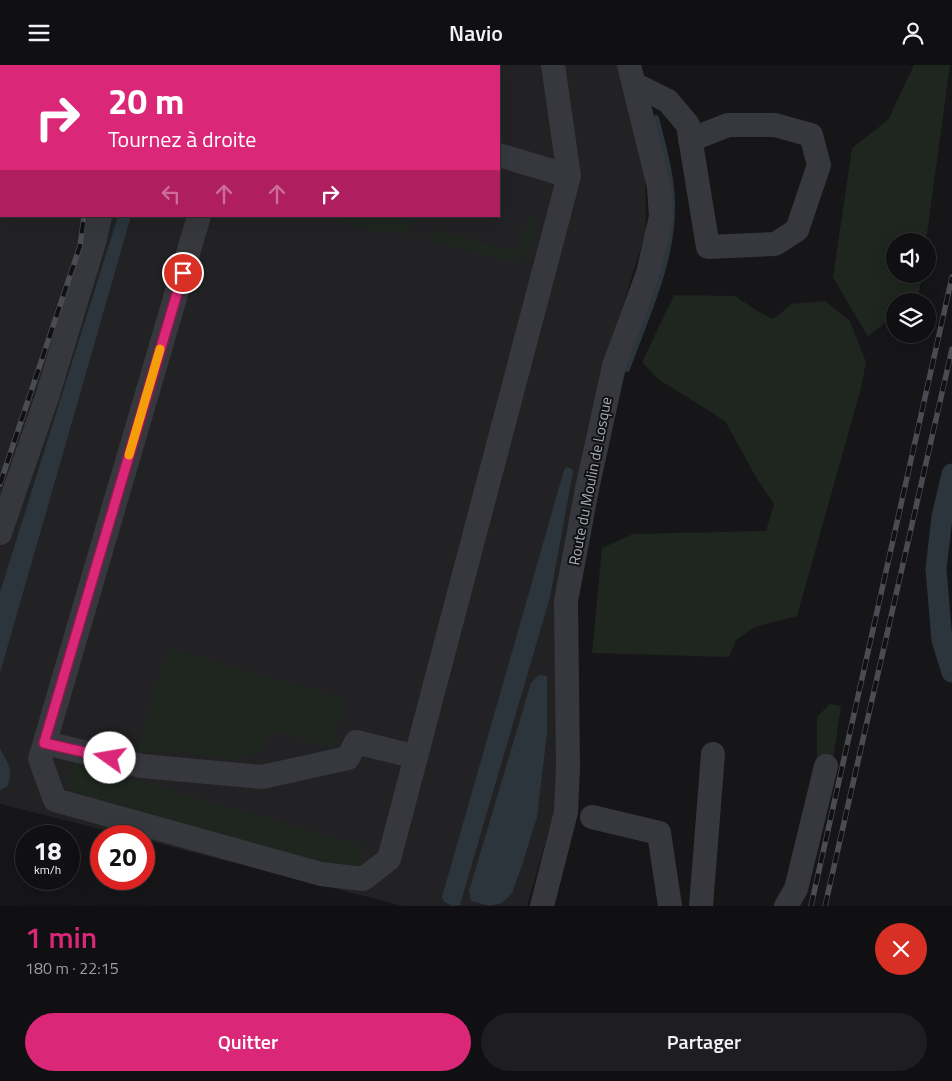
<!DOCTYPE html>
<html lang="fr">
<meta charset="utf-8">
<style>
:root{--surface:#101012;--page:#1e1e20;--text:#f1f3f6;--muted:#9c9d9f;--line:#303032;--accent:#db2777}
body{margin:0;font-family:"Titillium Web",sans-serif;background:var(--page);color:var(--text);height:100vh;display:flex;flex-direction:column;font-size:19px;white-space:nowrap}
*{box-sizing:border-box;margin:0}
p{font-size:16px;color:var(--muted)}
.icon{flex:none;width:28px;height:28px;fill:none;stroke:currentColor;stroke-width:2;stroke-linecap:round;stroke-linejoin:round}
.map{position:relative;height:841px;overflow:hidden}
.panel{display:flex;flex-direction:column;background:var(--surface);flex:1}
.panel>*{flex:none}
.guide{position:absolute;left:0px;top:0px;width:500px;height:152px;box-shadow:0 5px 20px #0002,0 0 0 1px var(--line);background:#db2777;color:#fff;overflow:hidden}
.fabs{position:absolute;left:886px;top:168px;display:grid;gap:10px}
.fabs a{display:grid;place-items:center;width:50px;height:50px;border-radius:50%;background:var(--surface);box-shadow:0 5px 20px #0002,0 0 0 1px var(--line);font-size:25px}
.speed{position:absolute;left:15px;top:760px;display:flex;gap:10px;font-size:25px;font-weight:700;text-align:center}
.speed>*{display:grid;place-content:center;width:65px;height:65px;border-radius:50%;background:var(--surface);box-shadow:0 5px 20px #0002,0 0 0 1px var(--line);line-height:1}
.speed small{font-size:12px;font-weight:400}
.speed .limit{border:8px solid #d22;background:#fff;color:#111}
.pin{position:absolute;display:grid;place-items:center;width:42px;height:42px;color:#fff;margin:-21px;border:2px solid #fff;border-radius:50%;box-shadow:0 1px 5px #0007}
.me{position:absolute;width:55px;margin:-28px;rotate:283deg;stroke-linejoin:round;filter:drop-shadow(0 0 4px #0008)}
.turn{display:flex;align-items:center;gap:18px;height:105px;padding:0 25px;font-size:22px}
.turn .icon{width:65px;height:65px;stroke-width:2.5}
.turn b{display:block;font-size:35px;line-height:42px}
.lanes{display:flex;align-items:center;height:48px;padding:0 25px;background:#0003;justify-content:center;gap:25px;direction:ltr}
.lanes .off{opacity:.35}
.round{display:grid;place-items:center;flex:none;width:52px;height:52px;border-radius:26px;background:var(--page)}
.overview{display:flex;align-items:center;justify-content:space-between;height:85px;padding:0 25px}
h1{font-size:30px;font-weight:600;line-height:38px;color:var(--accent)}
.primary-button{display:flex;gap:10px;margin-top:auto;padding:10px 25px}
.primary-button a{flex:1;height:58px;border-radius:30px;background:var(--accent);color:#fff;font-size:20px;font-weight:600;line-height:58px;text-align:center}
.primary-button a+a{background:var(--page);color:var(--text)}
header{display:flex;justify-content:space-between;align-items:center;height:65px;padding:0 25px;background:var(--surface);font-size:22px;font-weight:600}
.map>svg:first-child{display:block}
.built{fill:#222225;fill-rule:evenodd}
.green{fill:#1e261f}
.water{fill:#2c353c}
.lines{fill:none;stroke-linecap:round;stroke-linejoin:round}
.stream{stroke:#2c353c;stroke-width:6}
.canal{stroke:#2c353c;stroke-width:21}
.minor{stroke:#37383d;stroke-width:24}
.rail-casing{stroke:#4a4c52;stroke-width:5.5}
.rail{stroke:#111113;stroke-width:4;stroke-dasharray:11;stroke-linecap:butt}
.route-casing{stroke:#8e194d;stroke-width:12}
.route{stroke:#db2777;stroke-width:9}
.slow{stroke:#f59e0b;stroke-width:9}
.labels{text-anchor:middle;dominant-baseline:central;stroke-width:4;stroke-linejoin:round;paint-order:stroke}
.street-label{font-size:15px;fill:#a8adb8;stroke:#111113}
</style>
<header><svg class="icon" aria-label="menu" viewBox="0 0 24 24"><path d="M4 6h16M4 12h16M4 18h16"/></svg>Navio<svg class="icon" aria-label="person" viewBox="0 0 24 24"><circle cx="12" cy="8" r="4"/><path d="M4 21q1-7 8-7t8 7"/></svg></header>
<div class="map">
<svg width="952" height="841" viewBox="0 0 952 841">
<rect width="100%" height="100%" fill="#161618"/>
<!-- built -->
<path class="built" d="M0,0H617L645,112L646,167L608,288L570,464L557,737L527,841H403L144,775V771H128L0,739ZM1,1H499V151H1Z"/>
<!-- green -->
<path class="green" d="M0,0H66L1,1V72Z
M914,0H950L926,176H895V209H922L919,228L910,236H895V249L868,272L833,212L852,83L888,55Z
M530,147C538,169 537,190 511,197L429,174L432,163L519,188Z
M324,151H391L412,157L408,170L388,163L387,170Z
M674,230L735,231L754,244L773,254L792,239L825,236L850,256L866,297L861,323L797,551L755,562L736,575L729,592L592,588L602,483L633,469L766,466L774,439L757,414L725,356L658,314L642,297Z
M167,583L345,634L331,683L274,666L260,685L232,695L171,685L136,689Z
M830,639L841,641L832,701L794,801L817,692V652Z
M76,698L360,780L364,790L362,800L354,804H343L78,728L69,724C65,711 66,706 76,698Z"/>
<!-- water -->
<path class="water" d="M118,151H131L0,608V527Z
M566,402L572,404L573,407L550,532L460,840L453,841L444,837L442,832L564,405Z
M539,610L547,611V668L537,752L522,800L512,828L502,838L490,841L471,836L469,826L531,618Z
M0,683C8,699 14,705 7,722L0,725Z"/>
<g class="lines">
<!-- stream -->
<path class="stream" d="M627,304C646,251 673,196 672,139C672,111 663,81 656,53"/>
<!-- canal -->
<path class="canal" d="M952,409L942,452L936,504L942,575L952,607"/>
<!-- minor -->
<path class="minor" d="M200,0L204,1
M553,0L569,111
M119,1V0
M428,1V0
M634,19L668,36L688,60L708,182L775,179L797,165L819,100L811,70L775,60H728L690,75
M199,151L40,694L55,735L321,809L363,814L389,794L569,111L499,90
M0,468L48,329L95,174L100,151
M45,678L142,701L262,712L348,693L356,677L416,692
M592,752L659,768L670,841
M542,841L566,747L568,703L566,536L587,424L614,301L648,208L661,152L659,122L629,0
M701,841L713,689
M786,841L796,824L826,701"/>
<!-- rail casing -->
<g class="rail-casing">
<path id="rail" d="M102,1V0
M0,419L80,181L84,151
M811,841L952,212
M825,841L952,284"/>
</g>
<!-- rail -->
<use href="#rail" class="rail"/>
</g>
<g class="lines">
<!-- route casing -->
<g class="route-casing">
<path id="route" d="M110,693L44,678L183,208"/>
</g>
<!-- route -->
<use href="#route" class="route"/>
<!-- slow -->
<path class="slow" d="M129,390L160,284"/>
</g>
<g class="labels">
<!-- street labels -->
<g class="street-label">
<text transform="translate(590 416) rotate(-79)">Route du Moulin de Losque</text>
</g>
</g>
</svg>
<div class="fabs">
<a><svg class="icon" aria-label="sound" viewBox="0 0 24 24"><path d="M4 9h4l5-4v14l-5-4H4zM17 9q2 3 0 6"/></svg></a>
<a><svg class="icon" aria-label="layers" viewBox="0 0 24 24"><path d="M12 4l9 5-9 5-9-5zM3 14l9 5 9-5"/></svg></a>
</div>
<div class="speed"><div>18<small>km/h</small></div><div class="limit">20</div></div>
<div class="pin" style="left:183px;top:208px;background:#d93025"><svg class="icon" aria-label="arrive" viewBox="0 0 24 24"><path d="M6 21V4h12l-3 4 3 4H6"/></svg></div>
<svg class="me" style="left:110px;top:693px" viewBox="-20 -20 40 40"><circle r="19" fill="#fff"/><path d="M0-13L10 11 0 6-10 11z" fill="#db2777"/></svg>
<div class="guide">
<div class="turn"><svg class="icon" aria-label="right" viewBox="0 0 24 24"><path d="M7 20v-9h11M14 6l5 5-5 5"/></svg><div><b>20 m</b>Tournez à droite</div></div>
<div class="lanes"><svg class="icon off" aria-label="left" viewBox="0 0 24 24"><path d="M17 20v-9H6M10 6l-5 5 5 5"/></svg><svg class="icon off" aria-label="ahead" viewBox="0 0 24 24"><path d="M12 20V5M6 11l6-6 6 6"/></svg><svg class="icon off" aria-label="ahead" viewBox="0 0 24 24"><path d="M12 20V5M6 11l6-6 6 6"/></svg><svg class="icon" aria-label="right" viewBox="0 0 24 24"><path d="M7 20v-9h11M14 6l5 5-5 5"/></svg></div>
</div>
</div>
<section class="panel">
<div class="overview"><div><h1>1 min</h1><p>180 m · 22:15</p></div><a class="round" style="background:#d93025;color:#fff"><svg class="icon" aria-label="close" viewBox="0 0 24 24"><path d="M6 6l12 12M18 6L6 18"/></svg></a></div>
<div class="primary-button"><a>Quitter</a><a>Partager</a></div>
</section>
